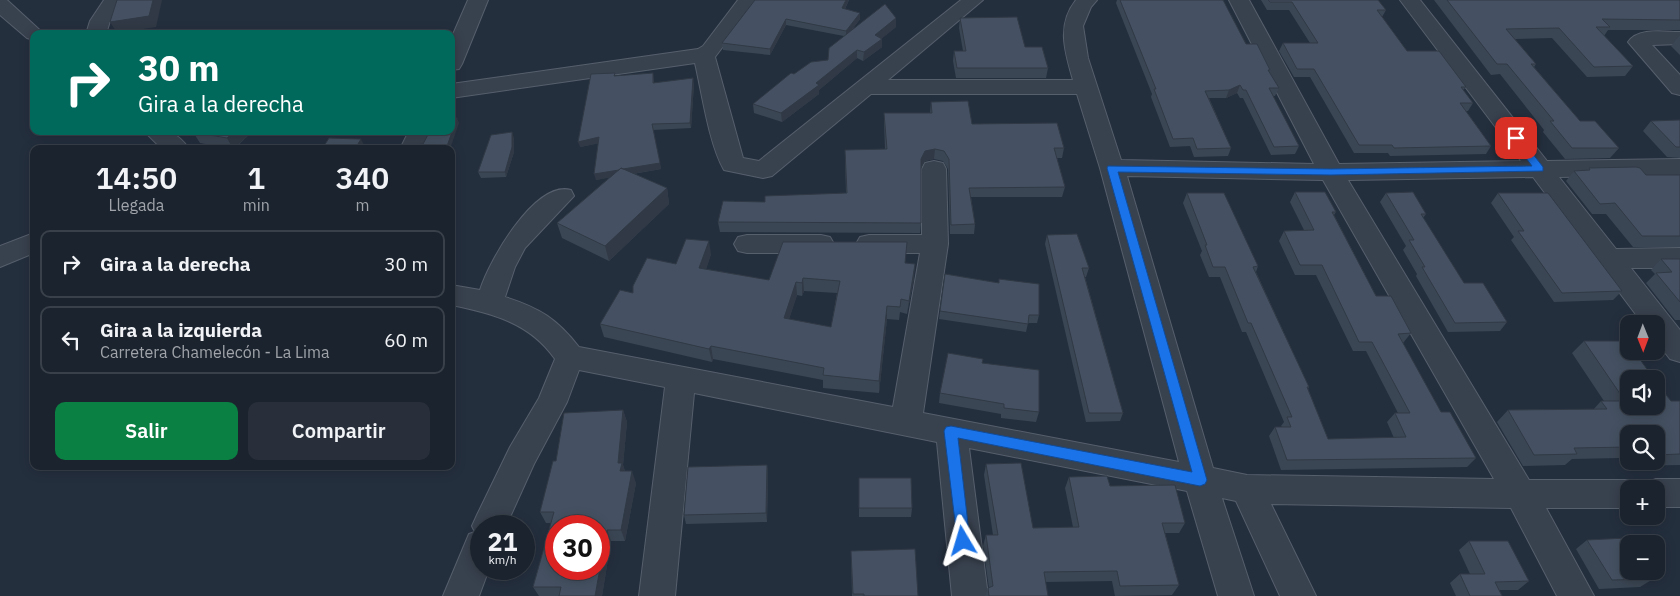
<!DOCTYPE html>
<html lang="es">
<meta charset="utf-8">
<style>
:root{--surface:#1b232e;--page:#282f3a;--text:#f1f3f6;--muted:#a0a4aa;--line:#39404a;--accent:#0b8043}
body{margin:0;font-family:"IBM Plex Sans",sans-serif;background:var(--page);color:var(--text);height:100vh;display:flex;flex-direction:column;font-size:19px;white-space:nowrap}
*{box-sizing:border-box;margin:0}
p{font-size:16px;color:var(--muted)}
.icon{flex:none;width:28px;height:28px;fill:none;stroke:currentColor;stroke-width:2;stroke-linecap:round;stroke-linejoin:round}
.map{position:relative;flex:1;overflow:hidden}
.side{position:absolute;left:30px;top:145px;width:425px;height:325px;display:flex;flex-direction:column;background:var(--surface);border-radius:10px;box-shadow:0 2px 12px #0003,0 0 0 1px var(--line)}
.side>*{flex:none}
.guide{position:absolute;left:30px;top:30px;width:425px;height:105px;border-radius:10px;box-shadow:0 2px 12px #0003,0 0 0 1px var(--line);background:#00695c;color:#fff;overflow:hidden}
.needle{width:32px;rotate:179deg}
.controls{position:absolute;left:1620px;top:315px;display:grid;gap:10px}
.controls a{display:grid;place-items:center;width:45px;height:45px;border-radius:10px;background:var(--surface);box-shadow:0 2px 12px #0003,0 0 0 1px var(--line);font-size:25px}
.speed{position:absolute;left:470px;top:515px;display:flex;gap:10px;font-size:25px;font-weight:700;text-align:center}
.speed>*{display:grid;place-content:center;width:65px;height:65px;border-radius:50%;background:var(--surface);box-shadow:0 2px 12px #0003,0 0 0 1px var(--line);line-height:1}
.speed small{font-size:12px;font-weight:400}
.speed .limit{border:8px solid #d22;background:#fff;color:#111}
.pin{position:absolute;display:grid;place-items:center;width:42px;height:42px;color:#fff;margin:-21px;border-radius:10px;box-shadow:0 2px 8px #0006}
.me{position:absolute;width:55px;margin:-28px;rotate:353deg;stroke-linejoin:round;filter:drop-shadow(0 0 4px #0008)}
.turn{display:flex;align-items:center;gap:18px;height:105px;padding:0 25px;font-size:22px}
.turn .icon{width:65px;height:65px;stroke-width:2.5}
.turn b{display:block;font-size:35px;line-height:42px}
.eta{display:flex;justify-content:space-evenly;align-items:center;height:85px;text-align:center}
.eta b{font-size:30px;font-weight:600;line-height:35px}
.action{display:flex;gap:10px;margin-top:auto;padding:10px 25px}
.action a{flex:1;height:58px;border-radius:10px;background:var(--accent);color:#fff;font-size:20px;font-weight:600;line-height:58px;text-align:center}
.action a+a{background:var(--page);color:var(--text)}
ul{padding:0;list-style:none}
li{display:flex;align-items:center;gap:15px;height:68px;margin:0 10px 8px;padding:0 15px;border:2px solid var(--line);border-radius:10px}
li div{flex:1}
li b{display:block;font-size:19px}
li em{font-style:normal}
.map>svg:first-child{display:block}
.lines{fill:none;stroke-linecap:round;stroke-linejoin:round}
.minor-casing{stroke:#565f6c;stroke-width:2}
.minor{fill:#38414e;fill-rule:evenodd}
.wall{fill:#3b4654;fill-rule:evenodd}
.shaded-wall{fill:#303945}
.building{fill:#455162;stroke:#303945;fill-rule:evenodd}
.route{fill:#1a73e8;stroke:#114b97}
</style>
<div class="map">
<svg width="1680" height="596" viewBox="0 0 1680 596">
<rect width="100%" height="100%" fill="#242f3e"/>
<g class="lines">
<!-- minor casing -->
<g class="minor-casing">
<path id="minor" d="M0,0H7L44,34H34V40L27,38L0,15Z
M104,0H124L110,21L106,34H86L90,21Z
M468,0H488L462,64L459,69L451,70V39Z
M738,0H758L715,57L743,158L759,161L961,0H983L888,80H1073C1065,52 1056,25 1076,0H1097L1091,7L1083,26L1088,58L1121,160L1314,164L1229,0H1249L1339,164L1521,161L1400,0H1420L1547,161L1680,159V175L1559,177L1616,249L1680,248V268H1631L1680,330V362L1670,359L1656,341V324H1643L1533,177L1348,180L1529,480H1629L1640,484L1642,488L1645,483L1656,479H1680V507H1656V489H1629V508H1546L1594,596H1557L1511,508L1271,504L1316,596H1280L1236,501L1222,498L1254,596H1218L1187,491L969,448L988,596H952L937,442L694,393L675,596H639L665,387L579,370L567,402L534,464L506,526H481V569H489L479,596H443L469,534L475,532L472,526L477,515L510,447L539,398L555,359C530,323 492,313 451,305V285L480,290C489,261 535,180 571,190L574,196L525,248L515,267L505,297C540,308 557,319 579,347L893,407L920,253H869L860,251L856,244L860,237L869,235H922V169L925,163L934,161L943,163L946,169L948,244L923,413L1179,462L1100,168L1077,94H871L772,176L763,178L724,170C709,144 702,93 695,63L451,98V84L698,49L703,46ZM1127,176L1323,180L1494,479L1247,475L1213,468Z
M1680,32V44L1652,45L1680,75V95L1672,93L1628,42C1638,27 1664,32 1680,32Z
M144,131C164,131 176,129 189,149H162Z
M409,131H433L424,149H400Z
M34,233V253L0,267V246Z
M747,235H821L830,237L834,244L830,251L821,253H747L738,251L734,244L738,237Z"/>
</g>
<!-- minor -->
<use href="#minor" class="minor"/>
</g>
<!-- wall -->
<path class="wall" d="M755,0H849L845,9L860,19L851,31L896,18V27L882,38V47L863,61L857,58L819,90V94L782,122L754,113L753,104L794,74L828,60L844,36L786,25L770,55L723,50L722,43Z
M1117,0H1223L1246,44L1270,70V72L1279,88L1275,96H1273L1299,146L1295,154L1271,155L1243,98H1240L1237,93L1226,98H1209L1231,148L1228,156L1194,157L1190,146L1170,147L1151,97L1152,94L1116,3Z
M1261,0H1378L1386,10L1382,17L1407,51L1466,87L1463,90L1473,103L1468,111H1466L1491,146L1486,154L1390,156L1388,153H1354L1310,77H1294L1279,51L1283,43H1310L1289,10H1267Z
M1434,0H1680V30H1608L1604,36L1633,66L1625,76L1587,77L1552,38L1515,39L1536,64L1534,67L1580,121L1619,148L1610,158L1565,159L1543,132L1544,130L1500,74L1491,75Z
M960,18L1025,47L1048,68L1046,78H956L953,61L954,51H963L959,28Z
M1679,36H1680V55L1671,46Z
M615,73V76L653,73L654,83L694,84L691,128L653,130L661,169L633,174L667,188L669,204L609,261L562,238L557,223L610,177L596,180L599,143L580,147Z
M931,102L972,124L1064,148L1062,158H1057L1065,187L1062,197H971L975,224L974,234H950L948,169L943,161L934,159L925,161L921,168V223L920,233L720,232L718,222L765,202L846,193L845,160L885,149L884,123V113H930Z
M1680,120V158L1667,157L1643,131L1651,121Z
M194,131H252V132L234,149H232L200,143L193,132Z
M514,138V152L506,177L481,178L478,172Z
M1589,168L1646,175H1680V247H1633L1606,214H1592L1566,181L1574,171L1587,170Z
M1295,192L1336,212L1334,215L1376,296L1411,333L1403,343L1441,412L1476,458L1467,467L1281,470L1269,436L1275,427H1282L1281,426L1284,422L1246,332H1242L1220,277H1209L1200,255L1202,251L1183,203L1187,193L1258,266L1256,272L1309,387L1308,389L1328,439L1394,438L1387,422L1395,413H1398L1366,351H1353L1316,275H1295L1279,241L1284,231L1304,230L1290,202Z
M1386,193L1426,214L1423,218L1464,283L1507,322L1500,331L1448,332L1416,276L1417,274L1403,250L1406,246L1380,202Z
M1498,193L1622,291L1613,300L1554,302L1511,240L1514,237L1491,203Z
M1047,235L1089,268L1086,277H1085L1123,413L1120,421L1086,422L1045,244Z
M711,254L706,269L769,280L906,263L914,278L907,314L900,312L899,320L887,319L879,393L823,388V380L713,359L712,362L604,337L600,324L633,293L676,264ZM804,291L837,293L831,327L789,319L797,295L802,296Z
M1661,259H1680V320H1675L1646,283L1655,274L1651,270Z
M945,274L999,283V279L1039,315L1037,323H1028L1026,332L939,319Z
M1584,341L1671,401H1680V465L1623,466L1619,458L1572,459L1565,465L1523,466L1497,422L1508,410H1593L1601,401H1604L1572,353ZM1629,434H1656V461H1629Z
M982,363L1039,412L1036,422L1001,418V414L939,403L940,393Z
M623,410L627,422L623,465L625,471L636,483L625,541H611L602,596H539L533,587L551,523H546L540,512L556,461Z
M986,464L1033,528L1073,527L1065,488L1069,477L1110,486L1185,523L1179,533H1165L1179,585L1172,595L1115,596L1112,581L1045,582L1048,596H985L988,588H989L983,546L986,535H993L984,475Z
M767,465L768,475L767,522L686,524L684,515Z
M859,478L912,508L911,517H859Z
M1587,540L1653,579L1640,587L1599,589L1576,549Z
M1469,541L1529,581L1518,590H1499L1502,596H1456L1450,583L1460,574H1470L1459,550Z
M851,551L918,596H852Z"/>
<!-- shaded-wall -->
<path class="shaded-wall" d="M153,0H162L156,27L117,33L110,22Z
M846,0H849L842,14V8Z
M860,13V19L846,37V31Z
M896,18V27L875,44V35Z
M786,19V25L770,55V49Z
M882,39V47L863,61L864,52Z
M857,50V58L819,90V94L782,122L781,113L816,83Z
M693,78L694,84L691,128L690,123Z
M1240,85L1237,93L1226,98L1229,90Z
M457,118L459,123L450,149H446Z
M235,131L252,132L233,149L227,138Z
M512,132L514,138V152L506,177L505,172Z
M599,137L601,143L580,147L578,142Z
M361,139L366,149H355Z
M935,149L934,159L925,161L920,169L921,159L925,151Z
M660,163L661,169L596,180L594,174Z
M667,188L669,204L609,261L605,246Z
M709,241L711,254L702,281L699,268Z
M915,264L914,278L907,314L909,301Z
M803,278L804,291L802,296V283Z
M796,282L797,295L785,331L784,318Z
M887,306V319L879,393V381Z
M711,346L713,359L712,362L709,349Z
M623,410L627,422L623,465L626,474L624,483L618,463Z
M767,465L768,475L767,522L766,513Z
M632,471L636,483L625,541L621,530Z
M607,530L611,541L602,596H595Z"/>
<!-- building -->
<path class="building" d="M117,0H153L149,16L110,22Z
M755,0H846L842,8L860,13L846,31L786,19L770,49L722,43Z
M1120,0H1223L1246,44H1257L1270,70H1268L1279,88H1269L1299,146L1274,147L1246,90H1243L1240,85L1229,90L1205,91L1231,148L1197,149L1193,138L1173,139L1154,89H1156Z
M1268,0H1378L1386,10H1377L1407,51H1439L1466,87H1461L1473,103H1460L1491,146L1394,148L1392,145H1359L1314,69H1297L1283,43H1318L1292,2H1270Z
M1447,0H1680V20L1602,19L1610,27H1596L1633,66L1594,67L1559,28L1506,29L1536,64H1531L1580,121H1595L1619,148H1572L1550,121H1554L1507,64H1497Z
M885,4L896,18L875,35L882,39L864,52L857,50L816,83L819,85L781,113L753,104L791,73L794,74L811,62L828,60L829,48Z
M1017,17L1025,47H1042L1048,68H957L954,51H966L960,18Z
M615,73L614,76L653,73V83L693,78L690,123L652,124L660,163L623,169L621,168L619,170L594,174L599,137L578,142L591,74Z
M968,101L972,124L1057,123L1064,148H1054L1065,187L969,188L975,224L951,225L949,159L944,151L935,149L925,151L921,159V223L718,222L723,201L765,202V196L847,193L845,150L887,149L884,113H932L931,102Z
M451,118H457L446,149H413L414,145L423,144L430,131H451Z
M1680,120V147H1676L1651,121Z
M194,131H235L227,138L193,132Z
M512,132V147L505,172H478L491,135Z
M329,138L361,139L355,149H322Z
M1636,167L1640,168L1646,175H1680V236H1642L1615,203L1600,204L1574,171L1590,170L1589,168Z
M621,168L667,188L605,246L557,223Z
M1295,192H1325L1336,212H1332L1376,296H1391L1411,333L1398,334L1441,412H1450L1476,458L1287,460L1275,427H1291L1287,417H1292L1251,323H1248L1225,267H1213L1205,245H1207L1187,193H1224L1258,266L1253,267L1309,387H1307L1328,439L1406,437L1395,413H1410L1372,342H1359L1322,265H1300L1284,231L1314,230Z
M1413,192L1426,214H1421L1464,283H1483L1507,322L1455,323L1422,267H1425L1409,240H1414L1386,193Z
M1498,193H1548L1622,291L1562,293L1518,231H1524Z
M1077,234L1089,268H1082L1123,413H1089L1047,235Z
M686,239L709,241L699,268L769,280L783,242H907L905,263L915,264L909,301L901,299L900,307L887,306L879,381L823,375L824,368L711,346L709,349L600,324L620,290L633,293V286L647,258L676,264ZM803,278L840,281L831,327L784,318L796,282L802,283Z
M1661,259H1680V302L1656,273L1672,272Z
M945,274L999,283V279L1039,284V315H1029L1028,324L940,311Z
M1584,341H1626L1629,344V351H1634L1654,379H1629V406H1656V382L1671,401H1680V454L1656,455V434H1629V447L1574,448L1577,454L1534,455L1508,410L1607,409L1601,401H1625Z
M948,353L983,359L982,363L1039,370V412L1004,408V404L940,393Z
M623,410L618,463H622L620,471H632L621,530H607L595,596H559L561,587H533L554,512H540L553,461H556L564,413ZM556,526H599V569H556Z
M1021,463L1033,528L1079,527L1069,477L1107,476L1110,486L1175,485L1185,523H1162L1179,585L1120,586L1117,571L1044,572L1048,596H989L988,588L993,586L986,535H998L986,464Z
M767,465L766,513L684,515L688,467Z
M859,478H911L912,508H859Z
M1627,538L1630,544H1629V571H1648L1653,579L1612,580L1587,540Z
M1469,541H1508L1529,581L1495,582L1502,596H1470L1460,574H1485Z
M915,549L918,596H864V594H853L851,551Z"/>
<!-- route -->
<path class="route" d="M1516,135L1519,136L1543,167V171L1331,175L1118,172L1207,480L1205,484L1200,486L958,438L970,541L968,546L963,548L958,546L944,431L946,427L951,426L1192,472L1107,168L1108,166L1331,169L1532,166L1511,138Z"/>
</svg>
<div class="controls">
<a><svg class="needle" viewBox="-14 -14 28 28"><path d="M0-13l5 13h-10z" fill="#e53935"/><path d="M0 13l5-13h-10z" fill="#a0a4aa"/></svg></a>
<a><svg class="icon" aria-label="sound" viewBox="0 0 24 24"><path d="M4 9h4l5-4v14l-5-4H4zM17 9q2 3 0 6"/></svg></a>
<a><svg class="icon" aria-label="search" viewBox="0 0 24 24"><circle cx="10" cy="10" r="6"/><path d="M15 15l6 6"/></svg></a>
<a>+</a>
<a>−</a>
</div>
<div class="speed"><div>21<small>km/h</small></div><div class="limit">30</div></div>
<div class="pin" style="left:1516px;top:138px;background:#d93025"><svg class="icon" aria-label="arrive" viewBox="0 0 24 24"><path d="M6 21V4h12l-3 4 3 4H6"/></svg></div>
<svg class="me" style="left:963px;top:541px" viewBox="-20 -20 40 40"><path d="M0-17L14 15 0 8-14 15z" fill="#1a73e8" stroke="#fff" stroke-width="4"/></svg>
<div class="guide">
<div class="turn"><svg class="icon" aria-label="right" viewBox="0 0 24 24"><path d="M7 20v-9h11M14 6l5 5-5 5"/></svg><div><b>30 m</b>Gira a la derecha</div></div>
</div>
<section class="side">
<div class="eta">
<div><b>14:50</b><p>Llegada</p></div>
<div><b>1</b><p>min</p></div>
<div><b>340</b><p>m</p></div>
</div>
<ul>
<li><svg class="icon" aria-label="right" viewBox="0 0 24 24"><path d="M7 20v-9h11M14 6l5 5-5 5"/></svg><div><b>Gira a la derecha</b></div><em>30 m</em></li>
<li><svg class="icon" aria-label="left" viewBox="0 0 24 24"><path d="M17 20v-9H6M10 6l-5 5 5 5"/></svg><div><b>Gira a la izquierda</b><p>Carretera Chamelecón - La Lima</p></div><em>60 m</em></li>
</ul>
<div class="action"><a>Salir</a><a>Compartir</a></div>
</section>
</div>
